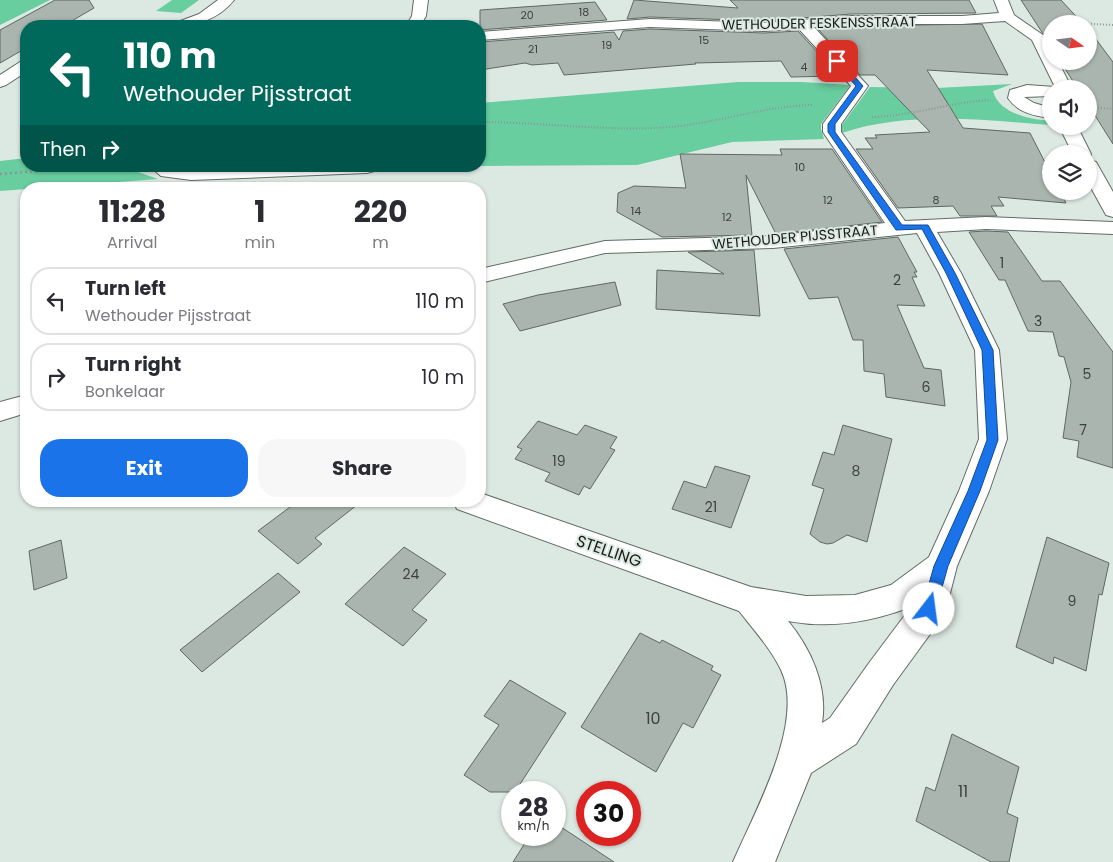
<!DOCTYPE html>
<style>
:root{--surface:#fff;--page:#f7f7f7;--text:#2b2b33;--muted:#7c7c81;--line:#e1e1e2;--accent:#1a73e8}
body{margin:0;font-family:Poppins,sans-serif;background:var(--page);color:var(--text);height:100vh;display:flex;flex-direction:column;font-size:19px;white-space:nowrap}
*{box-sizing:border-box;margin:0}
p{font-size:16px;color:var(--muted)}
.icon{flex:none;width:28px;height:28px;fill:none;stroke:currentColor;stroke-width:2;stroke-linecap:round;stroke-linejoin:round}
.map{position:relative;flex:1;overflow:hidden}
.drawer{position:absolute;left:20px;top:182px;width:466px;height:325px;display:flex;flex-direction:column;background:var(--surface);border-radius:20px;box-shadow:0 1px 4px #0004}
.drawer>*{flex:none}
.guide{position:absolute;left:20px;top:20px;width:466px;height:152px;border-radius:20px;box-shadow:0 1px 4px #0004;background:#00695c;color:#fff;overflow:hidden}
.needle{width:32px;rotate:104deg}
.tools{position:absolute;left:1042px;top:15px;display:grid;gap:10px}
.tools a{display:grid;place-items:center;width:55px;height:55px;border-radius:50%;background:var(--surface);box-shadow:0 1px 4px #0004;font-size:25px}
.speed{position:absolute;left:501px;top:781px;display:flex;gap:10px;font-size:25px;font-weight:700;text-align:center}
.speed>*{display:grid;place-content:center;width:65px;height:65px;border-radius:50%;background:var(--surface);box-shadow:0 1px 4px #0004;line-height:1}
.speed small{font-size:12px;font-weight:400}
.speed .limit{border:8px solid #d22;background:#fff;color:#111}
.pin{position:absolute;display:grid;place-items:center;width:42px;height:42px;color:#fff;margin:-21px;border-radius:10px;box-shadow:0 2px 8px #0006}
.me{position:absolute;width:55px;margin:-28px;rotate:15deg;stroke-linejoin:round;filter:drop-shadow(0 0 4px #0008)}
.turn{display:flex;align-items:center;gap:18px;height:105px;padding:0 20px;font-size:22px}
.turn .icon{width:65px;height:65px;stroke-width:2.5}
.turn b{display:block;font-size:35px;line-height:42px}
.then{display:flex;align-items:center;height:48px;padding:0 20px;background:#0003;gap:10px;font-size:19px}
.eta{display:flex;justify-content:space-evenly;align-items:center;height:85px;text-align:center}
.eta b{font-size:30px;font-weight:700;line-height:35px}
.primary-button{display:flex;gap:10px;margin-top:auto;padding:10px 20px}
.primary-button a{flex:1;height:58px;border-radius:20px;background:var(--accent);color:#fff;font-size:20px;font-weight:700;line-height:58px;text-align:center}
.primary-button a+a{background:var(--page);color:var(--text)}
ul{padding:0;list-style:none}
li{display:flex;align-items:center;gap:15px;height:68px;margin:0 10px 8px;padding:0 10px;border:2px solid var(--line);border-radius:20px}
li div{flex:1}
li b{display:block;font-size:19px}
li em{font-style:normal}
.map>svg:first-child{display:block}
.green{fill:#68cd9f}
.building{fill:#a9b5ae;stroke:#5f6964}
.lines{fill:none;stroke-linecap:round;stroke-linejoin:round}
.minor-casing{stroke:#626c66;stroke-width:2}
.path-far1{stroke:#8e9793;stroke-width:2;stroke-dasharray:1 2;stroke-linecap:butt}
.path{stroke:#8e9793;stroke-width:2.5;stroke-dasharray:2 3;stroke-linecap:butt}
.minor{fill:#fff;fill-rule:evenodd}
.route{fill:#1a73e8;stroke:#114b97}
.labels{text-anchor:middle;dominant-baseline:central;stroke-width:4;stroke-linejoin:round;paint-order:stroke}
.far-number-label{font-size:11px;fill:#3c423f}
.far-street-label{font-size:14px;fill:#181c1a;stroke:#dce8e2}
.number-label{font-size:14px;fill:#3c423f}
.street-label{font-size:16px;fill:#181c1a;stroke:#dce8e2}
.near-number-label{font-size:16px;fill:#3c423f}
</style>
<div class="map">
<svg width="1113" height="862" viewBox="0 0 1113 862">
<rect width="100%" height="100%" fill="#dce8e2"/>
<!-- green -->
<path class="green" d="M0,0H50L0,25Z
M172,0H199L181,13L156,11Z
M738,82H802L849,85V87L821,124V129L824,139L732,142L637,165L480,166V103Z
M1012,84L993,91C999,114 1030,119 1051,121V125C983,120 908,111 842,133V125L870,87L937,88Z
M26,158V166H132L138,172L158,179L0,191V161Z"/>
<!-- building -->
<path class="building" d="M55,0H89L94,8L63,26H26V48L0,63V30Z
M634,0L738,8L730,0H969L976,13L851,14L764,21L650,17L627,19Z
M1021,0H1061L1083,24H1051V46Z
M595,2L607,20L480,30V10Z
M982,24L1008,75L927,70L963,128L1030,133L1051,174V191H1060L1066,203L998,197L1004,206H991L997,216H960L953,206L898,208L856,149H873L865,138H877L875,135L930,132L875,75H860L818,29L851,26Z
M650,29L764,33L798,31L839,76L791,77L781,61L695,63L696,64L564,75L558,63L532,65L525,63L480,70V42L614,32L619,40L623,31Z
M1089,30L1113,62V144L1089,106V89H1078L1060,61H1089Z
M780,149H832L882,222L776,234L746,175L752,235L662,237L617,212L618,193L634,186L686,188L680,154L782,155Z
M986,231L1008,232L1042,281H1060L1113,352V468L1077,457L1079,441L1063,438L1071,382L1064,357L1059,356L1053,332L1028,331L1005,280H999L969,232Z
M898,237L917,272H914L917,277H912L925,306L897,305L924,368L941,370L945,406L886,397L884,374L864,371L863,340H853L838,297L809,299L784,249Z
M754,250L760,316L656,309L657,270L724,274L688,252Z
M615,282L621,305L520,331L503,304L538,295Z
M538,421L577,435L585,425L617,437L610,448L615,450L590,489L584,486L579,495L545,481L550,473L515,459L522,449L517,447Z
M843,425L892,439L867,542L847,535L833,543L827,544L820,542L810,534L824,489L812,485L823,452L834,455Z
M715,466L750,476L731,528L672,509L684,481L706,488Z
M298,501H362L315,538L322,544L298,564L258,531Z
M1047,537L1109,563L1102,595L1099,594L1086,671L1054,657L1053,664L1016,647Z
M61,540L67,578L34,590L29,551Z
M404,547L446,574L412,610L427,620L403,646L345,604Z
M278,573L300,592L202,672L180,650Z
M640,633L660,643L662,640L713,666L711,670L721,675L693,728L683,723L656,772L581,727Z
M510,680L566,713L515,792H490L464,775L499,725L484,716Z
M952,734L1019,767L1007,813L1018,818L1009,862H991L916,821L926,787L935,791Z
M555,823L614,862H513L530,835H555Z"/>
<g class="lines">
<!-- minor casing -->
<g class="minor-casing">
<path id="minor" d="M218,0H234C219,19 195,27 173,26L175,23L199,14Z
M414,0H428L426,16L420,26H406L412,16Z
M994,0H1008L1014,15L1043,35L1051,49V61H1058L1072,89H1051V96L1024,97L1034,103L1051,108V118C1035,116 1018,113 1008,98L1010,90L1027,85L1055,87L1032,40L1005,21L962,24H851L814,27L868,86L841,124V132L905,221L986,217L1113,222V234L986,229L937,232L961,273L999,350L1007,439L989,491L957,566L946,609L941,619L893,685L856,744L811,773L775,862H733C754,813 806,722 781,670C771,649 754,630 739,611L457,509L453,501H480V493L751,587L806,596L855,595L891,585L929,557L959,491L979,439L975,350L939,273L917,233L773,248L605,253L480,283V269L605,241L773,236L885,223L823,132V124L851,86L799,29L764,31L650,27L480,40V32L650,19L764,23L851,16H962L999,13ZM911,607L869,663L830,718L822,723C828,686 811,649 788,621C831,629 870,622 911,607Z
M26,60V72L6,85L0,87V75L20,62Z
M1059,126H1077L1091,154L1089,158V154H1073Z
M1089,160L1096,162L1113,192V217L1106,215L1089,184Z
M149,166L191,168L241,166L377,167L374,171L367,173L191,180L161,176Z
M26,395V413L0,421V402Z"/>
</g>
<!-- path-far1 -->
<path class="path-far1" d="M1058,22L1113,25
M1089,107L1113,109
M872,117C912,116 951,102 991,100
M480,122C543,122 606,132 670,127C718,123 764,106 812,105"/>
<!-- path -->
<path class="path" d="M0,174L103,166"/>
<!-- minor -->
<use href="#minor" class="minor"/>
</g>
<!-- route -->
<path class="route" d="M835,60H840L863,86L835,124V132L902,225H928L955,273L993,350L998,440L980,491L948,566L936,609L934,613L929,615L924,613L922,609L934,566L968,491L987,440L982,350L946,273L922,229L896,230L828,132V124L856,86L835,62Z"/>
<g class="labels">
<!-- far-number labels -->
<g class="far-number-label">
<text x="584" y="12">18</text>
<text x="527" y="15">20</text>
<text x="704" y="40">15</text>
<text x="607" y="45">19</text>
<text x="533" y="49">21</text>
<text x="804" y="67">4</text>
<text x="800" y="167">10</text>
<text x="828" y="200">12</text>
<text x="936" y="200">8</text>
<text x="636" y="211">14</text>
<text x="727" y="217">12</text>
</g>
<!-- far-street labels -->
<g class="far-street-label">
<text transform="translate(819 23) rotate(-1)">WETHOUDER FESKENSSTRAAT</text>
<text transform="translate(795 237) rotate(-5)">WETHOUDER PIJSSTRAAT</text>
</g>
<!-- number labels -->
<g class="number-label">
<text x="1002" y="263">1</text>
<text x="897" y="280">2</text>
<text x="1038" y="321">3</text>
<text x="1087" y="374">5</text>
<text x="926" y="387">6</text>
<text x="1083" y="430">7</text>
<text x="559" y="461">19</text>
<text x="856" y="471">8</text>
<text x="711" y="507">21</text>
<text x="411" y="574">24</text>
<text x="1072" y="601">9</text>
</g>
<!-- street labels -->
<g class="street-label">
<text transform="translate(609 551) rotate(19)">STELLING</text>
</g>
<!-- near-number labels -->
<g class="near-number-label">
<text x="653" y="718">10</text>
<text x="963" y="791">11</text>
</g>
</g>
</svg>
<div class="tools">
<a><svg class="needle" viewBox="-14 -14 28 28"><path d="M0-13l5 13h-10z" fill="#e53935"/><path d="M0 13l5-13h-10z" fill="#7c7c81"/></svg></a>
<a><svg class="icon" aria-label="sound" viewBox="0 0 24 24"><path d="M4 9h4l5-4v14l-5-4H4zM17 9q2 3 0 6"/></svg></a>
<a><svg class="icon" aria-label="layers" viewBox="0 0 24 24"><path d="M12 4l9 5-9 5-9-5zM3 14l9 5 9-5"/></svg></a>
</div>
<div class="speed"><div>28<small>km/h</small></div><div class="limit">30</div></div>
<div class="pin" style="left:837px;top:61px;background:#d93025"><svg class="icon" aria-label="arrive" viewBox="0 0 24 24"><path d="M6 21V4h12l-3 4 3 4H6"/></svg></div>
<svg class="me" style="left:929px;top:609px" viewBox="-20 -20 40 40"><circle r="19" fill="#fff"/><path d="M0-13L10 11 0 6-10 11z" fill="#1a73e8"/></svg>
<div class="guide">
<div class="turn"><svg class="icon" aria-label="left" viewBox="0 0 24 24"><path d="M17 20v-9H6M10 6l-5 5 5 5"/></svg><div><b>110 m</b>Wethouder Pijsstraat</div></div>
<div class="then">Then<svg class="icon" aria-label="right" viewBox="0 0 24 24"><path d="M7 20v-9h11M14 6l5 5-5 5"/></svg></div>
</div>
<section class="drawer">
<div class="eta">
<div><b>11:28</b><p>Arrival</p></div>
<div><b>1</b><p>min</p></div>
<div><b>220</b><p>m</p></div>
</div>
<ul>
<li><svg class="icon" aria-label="left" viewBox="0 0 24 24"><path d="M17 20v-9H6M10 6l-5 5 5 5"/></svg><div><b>Turn left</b><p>Wethouder Pijsstraat</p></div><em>110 m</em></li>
<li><svg class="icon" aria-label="right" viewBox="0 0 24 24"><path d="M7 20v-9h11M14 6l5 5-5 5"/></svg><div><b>Turn right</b><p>Bonkelaar</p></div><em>10 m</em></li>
</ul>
<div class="primary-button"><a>Exit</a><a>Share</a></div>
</section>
</div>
